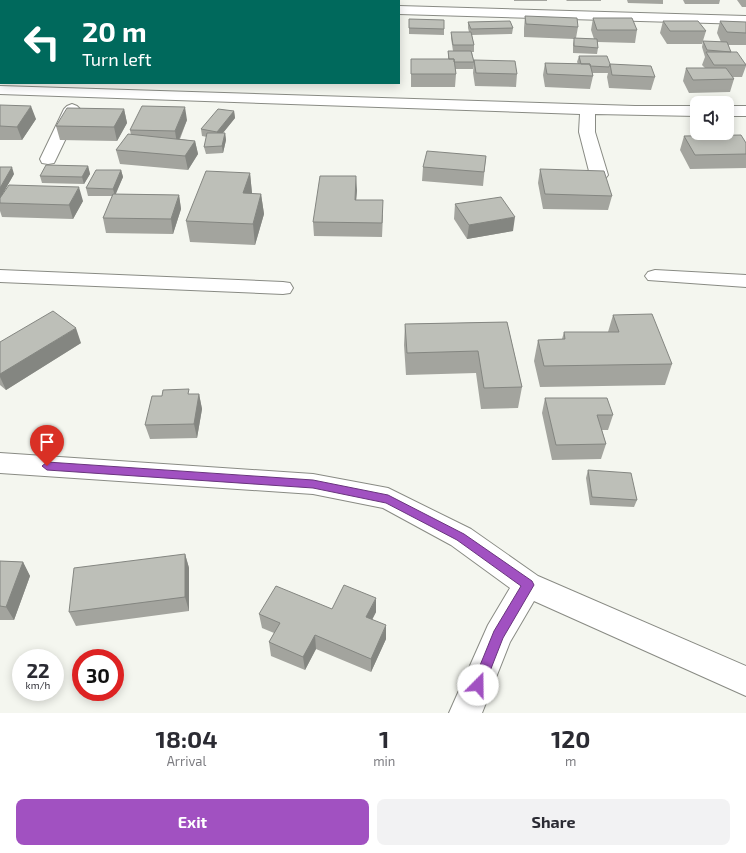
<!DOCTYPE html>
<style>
:root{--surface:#fff;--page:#f2f2f3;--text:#2b2b33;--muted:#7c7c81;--accent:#a151c1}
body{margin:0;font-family:"Exo 2",sans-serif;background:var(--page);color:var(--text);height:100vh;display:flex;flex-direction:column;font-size:15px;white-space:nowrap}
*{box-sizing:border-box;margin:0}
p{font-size:13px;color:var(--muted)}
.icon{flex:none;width:22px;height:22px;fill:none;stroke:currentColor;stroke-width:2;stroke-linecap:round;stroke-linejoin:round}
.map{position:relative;height:713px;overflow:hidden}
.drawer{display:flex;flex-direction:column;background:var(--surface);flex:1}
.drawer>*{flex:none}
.top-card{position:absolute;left:0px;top:0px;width:400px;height:84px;box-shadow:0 2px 10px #0003;background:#00695c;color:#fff;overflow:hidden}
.tools{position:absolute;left:690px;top:96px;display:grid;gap:8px}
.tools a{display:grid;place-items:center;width:44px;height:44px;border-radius:8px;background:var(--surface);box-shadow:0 2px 10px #0003;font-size:20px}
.speed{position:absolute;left:12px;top:649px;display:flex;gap:8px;font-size:20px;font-weight:700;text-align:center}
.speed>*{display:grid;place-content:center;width:52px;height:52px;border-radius:50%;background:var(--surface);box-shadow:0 2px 10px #0003;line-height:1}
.speed small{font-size:10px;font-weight:400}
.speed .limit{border:6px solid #d22;background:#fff;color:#111}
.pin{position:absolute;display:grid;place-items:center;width:34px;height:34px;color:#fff;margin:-41px -17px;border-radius:50% 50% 50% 0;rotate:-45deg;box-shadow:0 0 4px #0007}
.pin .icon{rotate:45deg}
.me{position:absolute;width:44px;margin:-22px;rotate:22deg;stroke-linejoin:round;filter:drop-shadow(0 0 3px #0008)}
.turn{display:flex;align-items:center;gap:14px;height:84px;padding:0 16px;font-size:18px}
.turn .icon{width:52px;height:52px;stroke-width:2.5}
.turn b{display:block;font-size:28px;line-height:34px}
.eta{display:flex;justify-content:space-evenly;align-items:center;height:68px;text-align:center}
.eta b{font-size:24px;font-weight:700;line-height:28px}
.cta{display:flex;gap:8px;margin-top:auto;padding:8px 16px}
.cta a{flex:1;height:46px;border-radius:8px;background:var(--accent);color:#fff;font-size:16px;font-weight:700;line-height:46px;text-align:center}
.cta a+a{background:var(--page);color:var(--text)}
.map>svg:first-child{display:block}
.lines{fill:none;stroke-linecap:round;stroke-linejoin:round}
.minor-casing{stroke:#898b84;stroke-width:2}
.minor{fill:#fff;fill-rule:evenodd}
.wall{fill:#a3a49e}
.shaded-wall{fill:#848681}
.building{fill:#bdbfb8;stroke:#848681}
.route{fill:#a151c1;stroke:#69357d}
</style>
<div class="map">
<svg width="746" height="713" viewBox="0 0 746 713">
<rect width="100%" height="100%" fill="#f4f6ef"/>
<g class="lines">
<!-- minor casing -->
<g class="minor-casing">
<path id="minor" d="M0,0H19L20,1H1V4Z
M399,6L746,16V24L399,14Z
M0,42H1L0,52Z
M0,86L635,106H697V116L595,114V132L608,175L605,179L599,180L593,179L590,175L579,132L580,114L0,94Z
M72,104L77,106L80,109L56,159L54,163L48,164L42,163L40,159L64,109L67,106Z
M727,106H746V116H727Z
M0,270L283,282L290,283L293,288L290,293L283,294L0,282Z
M655,270L746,275V287L648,280L645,276L648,272Z
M0,453L313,474L388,488L471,529L538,576L746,666V696L534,601L510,642L482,713H449L488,625L510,588L451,545L383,508L313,494L0,473Z"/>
</g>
<!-- minor -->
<use href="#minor" class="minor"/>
</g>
<!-- wall -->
<path class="wall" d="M291,0H314L291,1Z
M514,0H547V1H514Z
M566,0H601V1H567Z
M627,0H663V4L628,3Z
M683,0H720L719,4H685Z
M737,0H746V7H742Z
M525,16L578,27L576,38L594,39L591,30L593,18L637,30L635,43L598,42V48L597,54L573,53V44L574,39L524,37V28Z
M409,19L444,29V35L409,34Z
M663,21L706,31L702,44H667L660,33Z
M720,21L746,22V45H728L731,52L746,64V66L742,77H733L734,79L730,92L689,93L683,81L686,68H705L702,65L705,57L702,47L703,41L721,42L717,33Z
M468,22L513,28L512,34L472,35L474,45V52H472L474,62L473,69H455L456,74L455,87H411V59H448V51H453L451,38V32H469L468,28Z
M579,56L655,77L651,90L609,88L607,77L608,73H592L593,76L590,89L545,87L543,75L545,63L578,64L577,62Z
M474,60L517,74L516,87L475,86L473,73Z
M0,105L36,119L22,140H0Z
M124,109L127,123L117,141L60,140L56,126Z
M234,111L235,118L223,133H225L226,140L223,153L206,154L204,147L207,137L202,136L201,129Z
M187,120L180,139L195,141L198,154L188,170L120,164L116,150L131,135L130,130Z
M684,136L746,143V168L690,169L680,150Z
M486,156L483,186L422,181L423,167Z
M88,166L90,174L84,184L42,183L40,176Z
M0,167L14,174L3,193L83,201L73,219L2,217L0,211Z
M540,169L612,196L608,210L543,209L538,183Z
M121,170L123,177L115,194L179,195L181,209L173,234L106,233L103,218L113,196H88L86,188Z
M250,173L252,194H261L264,214L255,245L190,242L186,221Z
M357,190L356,200L383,215L382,237L314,236L313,222Z
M455,204L513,231L467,239L454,219Z
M613,315L672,364L665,385L540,387L534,361L538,340L562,339L564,332H608Z
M507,322L522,387L518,408L481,409L476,373L406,375L404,345L405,324Z
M0,342L81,343L6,390L0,385Z
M190,394H199L202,409L197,438L150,439L145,425Z
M545,398L613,415L608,430H602L606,444L601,459L552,460L542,413Z
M588,470L637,500L634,507L590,505L586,478Z
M185,554L189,568V611L76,626L69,612Z
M0,561L23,562L30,576L14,620H0Z
M332,609L376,612L372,620L386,639L371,672L316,649L305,670L271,656L269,642L274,633L262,628L259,614Z"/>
<!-- shaded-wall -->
<path class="shaded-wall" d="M31,106L36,119L22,140L17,127Z
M185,107L187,120L177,144L175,131Z
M124,109L127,123L117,141L114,127Z
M234,111L235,118L218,139L217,132Z
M225,133L226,140L223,153L222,146Z
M195,141L198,154L188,170L185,156Z
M88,166L90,174L84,184L82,177Z
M12,167L14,174L0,199V188Z
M121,170L123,177L115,196L113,189Z
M250,173L252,193L246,214L243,193Z
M356,176L357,190L355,214V200Z
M79,187L83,201L73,219L69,205Z
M261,194L264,214L255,245L253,224Z
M179,195L181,209L173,234L171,219Z
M515,217L513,231L467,239L469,225Z
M76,328L81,343L6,390L0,377V374Z
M199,394L202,409L197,438L194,424Z
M185,554L189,568V611L185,597Z
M23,562L30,576L14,620L6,607Z
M376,598V612L366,631V617Z
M386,625V639L371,672V659Z
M315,635L316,649L305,670L303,657Z"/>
<!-- building -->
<path class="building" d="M525,16L577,18L578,27L526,24Z
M593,18H632L637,30H597Z
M409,19L444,20V29L409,28Z
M510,21L513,28L471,29L468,22Z
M663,21H698L706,31H670Z
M720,21L746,22V33L727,32Z
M451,32H471L474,45H453Z
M574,38L597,39L598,48L574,46Z
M703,41L727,42L731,52L707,50Z
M448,51H471L474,62H454V59H449Z
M706,52H737L746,65H714Z
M579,56H607L610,64L609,67L590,66V64H581Z
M411,59H454L456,74H411Z
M474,60L515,61L517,74L476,73Z
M545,63L590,64L593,76L547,74Z
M610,64L651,66L655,77L612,75Z
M686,68H726L734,79L693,80Z
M0,105L31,106L17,127L0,126Z
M142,106L185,107L175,131L130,130Z
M67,108L124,109L114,127L56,126Z
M218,109L234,111L217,132L201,129Z
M207,133H225L222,146L204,147Z
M128,134L195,141L185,156L116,150Z
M741,135L746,143V154L695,155L684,136Z
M427,151L486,156L484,172L423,167Z
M46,165L88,166L82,177L40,176Z
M0,167H12L0,188Z
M540,169L604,171L612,196L545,194Z
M96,170H121L113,189L86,188Z
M206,171L250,173L243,193L261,194L253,224L186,221Z
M320,176H356L355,200H383L382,223L313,222Z
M9,185L79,187L69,205L0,203V198Z
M113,194L179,195L171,219L103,218Z
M501,197L515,217L469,225L455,204Z
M53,311L76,328L0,374V342Z
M652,314L672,364L544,366L538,340L565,339L564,332H619L613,315Z
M507,322L522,387L484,388L478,351L407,353L405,324Z
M189,389L188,394H199L194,424L145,425L152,396H162L163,390Z
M545,398H607L613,415H597L606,444L556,445Z
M588,470L631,473L637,500L592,497Z
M185,554V597L69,612L74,568Z
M0,561L23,562L6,607L0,606Z
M344,585L376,598L366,617L386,625L371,659L315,635L303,657L269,642L280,623L259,614L276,586L332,609Z"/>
<!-- route -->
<path class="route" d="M47,462L313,480L388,495L464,534L532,581L534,585L503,638L483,689L478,691L474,689L472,685L494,631L521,586L457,540L386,503L313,488L47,470L42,466Z"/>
</svg>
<div class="tools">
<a><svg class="icon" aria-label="sound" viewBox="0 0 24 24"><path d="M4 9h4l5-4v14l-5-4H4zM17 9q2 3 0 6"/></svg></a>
</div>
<div class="speed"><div>22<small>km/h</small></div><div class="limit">30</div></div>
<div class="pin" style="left:47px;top:466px;background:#d93025"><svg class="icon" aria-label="arrive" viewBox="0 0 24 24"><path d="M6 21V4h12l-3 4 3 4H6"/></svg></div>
<svg class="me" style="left:478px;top:685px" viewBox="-20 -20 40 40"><circle r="19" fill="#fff"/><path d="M0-13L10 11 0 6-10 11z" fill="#a151c1"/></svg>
<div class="top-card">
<div class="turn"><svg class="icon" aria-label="left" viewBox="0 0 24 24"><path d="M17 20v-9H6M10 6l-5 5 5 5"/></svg><div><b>20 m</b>Turn left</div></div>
</div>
</div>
<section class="drawer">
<div class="eta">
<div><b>18:04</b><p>Arrival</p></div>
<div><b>1</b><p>min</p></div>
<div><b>120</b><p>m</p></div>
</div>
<div class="cta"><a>Exit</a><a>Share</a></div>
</section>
